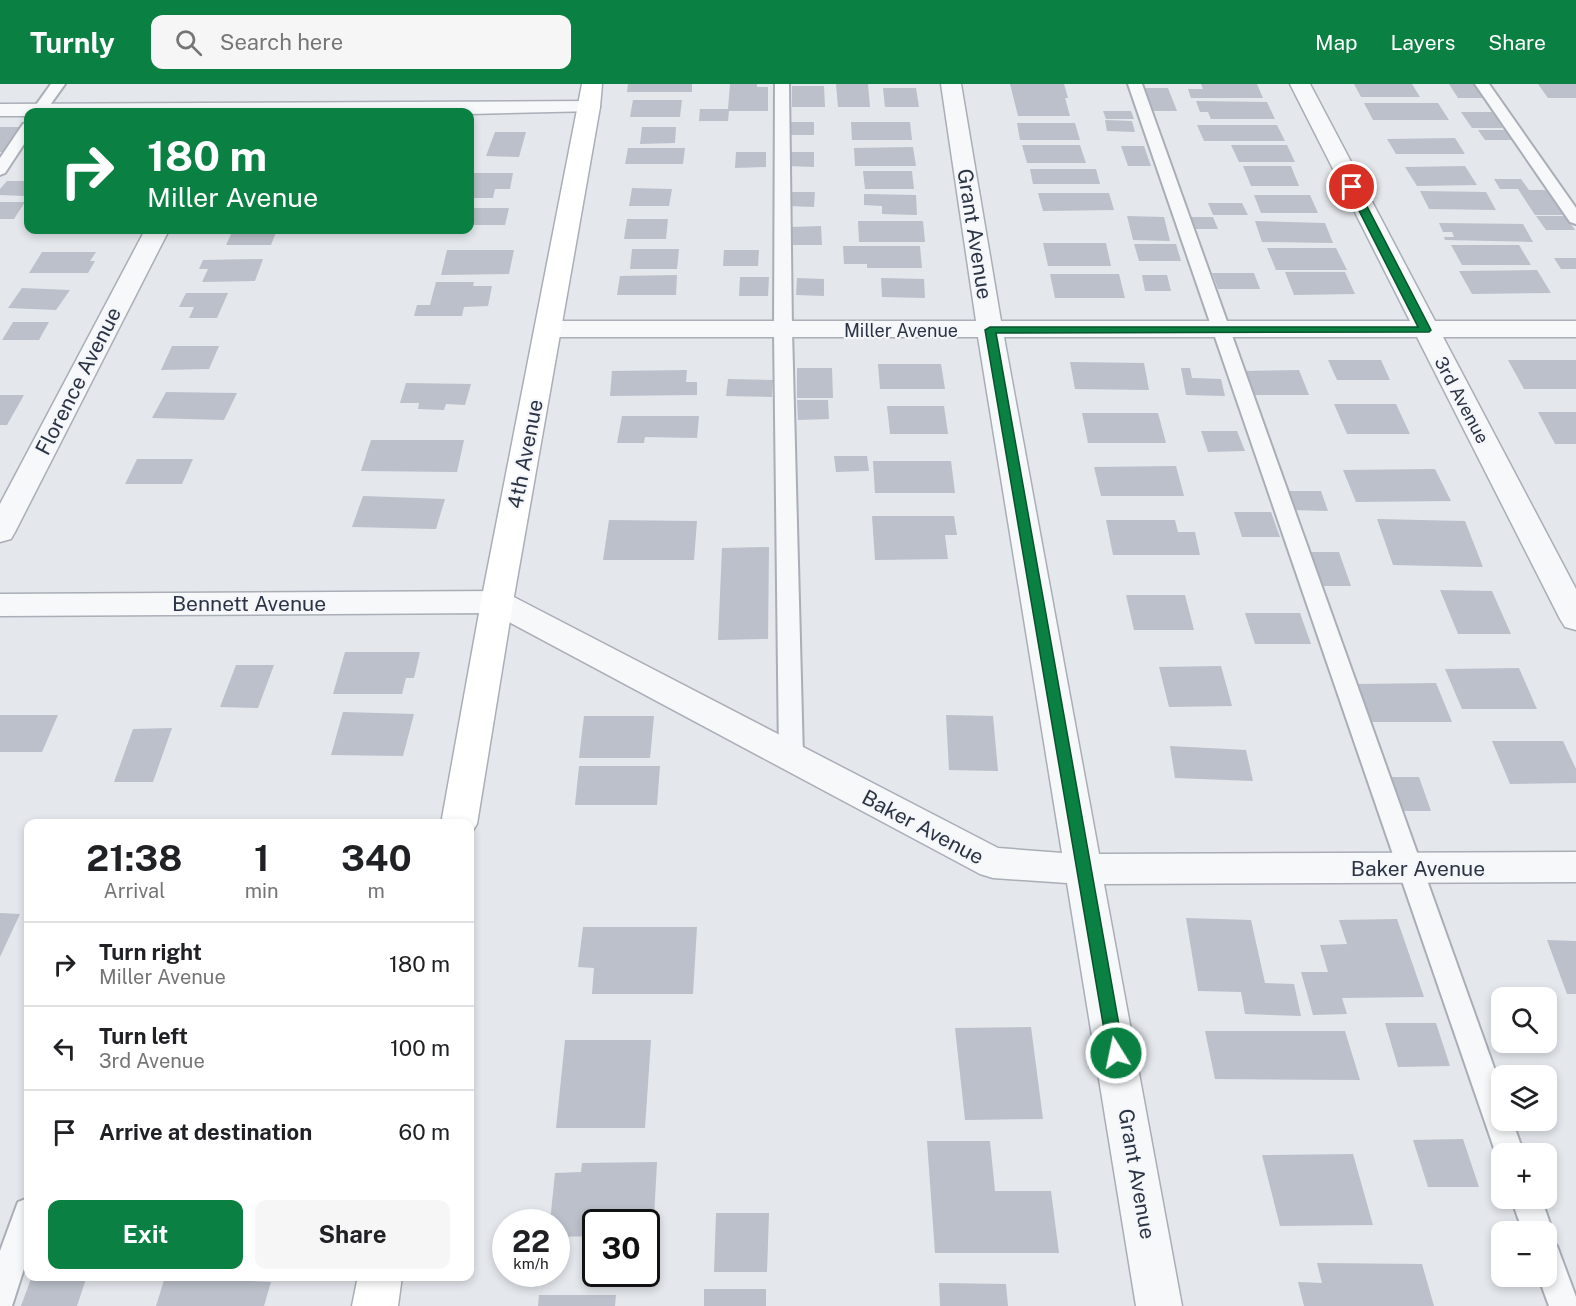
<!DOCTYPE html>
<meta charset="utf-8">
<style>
:root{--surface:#fff;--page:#f6f6f6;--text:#202124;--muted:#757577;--line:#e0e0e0;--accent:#0b8043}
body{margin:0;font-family:"Public Sans",sans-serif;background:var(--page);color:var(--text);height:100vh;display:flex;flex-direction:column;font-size:22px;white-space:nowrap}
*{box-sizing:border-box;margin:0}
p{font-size:20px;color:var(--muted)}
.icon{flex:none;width:33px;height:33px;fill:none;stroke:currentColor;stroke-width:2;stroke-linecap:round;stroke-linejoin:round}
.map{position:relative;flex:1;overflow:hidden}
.sheet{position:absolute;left:24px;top:735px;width:450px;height:462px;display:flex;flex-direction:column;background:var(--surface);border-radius:12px;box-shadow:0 3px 9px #0003}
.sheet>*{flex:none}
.hud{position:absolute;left:24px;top:24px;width:450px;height:126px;border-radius:12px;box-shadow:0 3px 9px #0003;background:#0b8043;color:#fff;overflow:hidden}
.tools{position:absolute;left:1491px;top:903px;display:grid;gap:12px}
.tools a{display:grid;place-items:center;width:66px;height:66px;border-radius:12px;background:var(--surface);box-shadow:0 3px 9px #0003;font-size:30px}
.speed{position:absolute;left:492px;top:1125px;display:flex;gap:12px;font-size:30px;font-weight:700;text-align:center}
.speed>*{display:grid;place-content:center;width:78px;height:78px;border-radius:50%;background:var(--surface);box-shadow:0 3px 9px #0003;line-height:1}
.speed small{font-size:15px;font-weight:400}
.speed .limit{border:3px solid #111;border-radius:9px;background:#fff;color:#111}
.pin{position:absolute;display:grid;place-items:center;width:51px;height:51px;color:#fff;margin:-26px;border:3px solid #fff;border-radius:50%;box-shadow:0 2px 6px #0007}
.me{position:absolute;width:66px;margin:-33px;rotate:350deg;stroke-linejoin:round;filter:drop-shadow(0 0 4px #0008)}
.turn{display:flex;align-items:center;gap:21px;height:126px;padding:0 24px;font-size:27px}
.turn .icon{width:78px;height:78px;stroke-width:2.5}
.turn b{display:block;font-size:42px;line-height:51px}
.eta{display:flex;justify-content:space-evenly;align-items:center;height:102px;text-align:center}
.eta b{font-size:36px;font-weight:700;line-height:42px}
.button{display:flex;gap:12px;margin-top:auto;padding:12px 24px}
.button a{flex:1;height:69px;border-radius:12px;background:var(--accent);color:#fff;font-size:24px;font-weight:700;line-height:69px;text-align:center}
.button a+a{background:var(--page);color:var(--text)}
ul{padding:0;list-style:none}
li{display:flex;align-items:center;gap:18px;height:84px;padding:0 24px;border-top:2px solid var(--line)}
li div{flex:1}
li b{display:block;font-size:22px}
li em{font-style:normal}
header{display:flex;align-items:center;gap:36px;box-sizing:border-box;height:84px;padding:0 30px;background:var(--accent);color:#fff}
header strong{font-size:28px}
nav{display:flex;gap:33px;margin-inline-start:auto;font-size:21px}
.search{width:420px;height:54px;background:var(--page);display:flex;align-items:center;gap:15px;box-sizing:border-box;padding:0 21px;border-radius:12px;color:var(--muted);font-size:22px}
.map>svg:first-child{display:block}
.building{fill:#bbc0ca}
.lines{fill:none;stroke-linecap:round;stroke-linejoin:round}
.lane-casing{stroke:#a9aeb7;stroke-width:4}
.street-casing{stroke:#a9aeb7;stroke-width:3}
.secondary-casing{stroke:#a9aeb7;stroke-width:3}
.lane{fill:#f7f8fa;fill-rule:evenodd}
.street{fill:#f7f8fa;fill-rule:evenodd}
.secondary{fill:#fff;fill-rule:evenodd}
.route{fill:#0b8043;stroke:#07532c;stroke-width:1.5}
.labels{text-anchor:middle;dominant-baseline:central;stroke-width:4.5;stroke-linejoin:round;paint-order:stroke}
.far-street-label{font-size:18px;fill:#2b3445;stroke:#f4f6f9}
.street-label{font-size:21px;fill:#2b3445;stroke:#f4f6f9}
</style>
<header>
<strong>Turnly</strong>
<div class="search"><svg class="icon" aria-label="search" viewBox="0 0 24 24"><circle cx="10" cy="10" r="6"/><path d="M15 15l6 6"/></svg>Search here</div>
<nav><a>Map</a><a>Layers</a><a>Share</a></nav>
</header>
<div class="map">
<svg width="1576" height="1222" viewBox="0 0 1576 1222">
<rect width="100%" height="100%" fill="#e4e7ec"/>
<!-- building -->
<path class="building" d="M628,0H692V8H627Z
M730,0H757V3H768V27H729L728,37H699L700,25H728Z
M836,0H868L870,23H838Z
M1010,0H1064L1068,14H1065L1070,32H1018Z
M1201,0H1257L1263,14H1191L1188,5H1203Z
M1354,0H1412L1420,13H1361Z
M1449,0H1474L1484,14H1458Z
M1538,0H1576V14H1548Z
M792,2H824L825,23H792Z
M883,4H916L919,23H885Z
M1142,4H1168L1177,27H1150Z
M633,16H682L680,33H630Z
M1196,17L1267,18L1275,35H1211L1208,28H1200Z
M1364,19H1438L1449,36H1373Z
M1103,27H1131L1134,35H1106Z
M1461,28H1492L1503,44H1472Z
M1105,36L1132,37L1135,48L1107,47Z
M788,38H814V51H788Z
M851,38H910L912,56H852Z
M1017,39H1075L1080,56H1020Z
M1197,41H1277L1285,57H1204Z
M0,43H20L2,68H0Z
M642,43H676L675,59L640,60Z
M1478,46H1507L1514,56H1485Z
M495,48H526L519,73L486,72Z
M1455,54L1465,70H1396L1387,55Z
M1022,61H1080L1086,79H1027Z
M1231,61H1287L1295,78H1239Z
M1121,62H1144L1151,82H1128Z
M913,63L916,82H855L854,64Z
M628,64H685L683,80H625Z
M736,68H766V83L735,84Z
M789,68H814V83L788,82Z
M1243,82H1291L1299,102H1251Z
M1465,82L1477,101L1417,102L1405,83Z
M1030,85H1096L1100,100H1033Z
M863,87H912L914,105H865Z
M470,89H513L510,105H495L493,114H470Z
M1494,95H1521L1529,106H1546L1563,131H1535L1518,105H1500Z
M7,97H28V106L24,112L0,111V105Z
M632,104L672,105L669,122H629Z
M1420,107L1486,108L1496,126L1429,125Z
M789,108H815L814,123L788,122Z
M1038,109H1109L1114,126L1043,127Z
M864,110L916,111L917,131L882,130V122L864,121Z
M1254,111H1310L1318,129H1261Z
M0,118H25L14,135H0Z
M1208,119H1242L1248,131H1213Z
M470,124H509L505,141H470Z
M1127,132L1164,133L1170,157L1133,156Z
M1536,132H1565L1575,146H1546Z
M1188,133H1213L1218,145H1193Z
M627,135H668L666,155H624Z
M858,137H923L925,158H859Z
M1255,137L1325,139L1333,159L1262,158Z
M1439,139L1523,140L1533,158L1445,156L1444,153H1454L1452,148H1443Z
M821,142L822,161H789V143Z
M233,146H277L271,161H226Z
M1043,159H1106L1111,182H1048Z
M1134,160H1176L1181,177H1139Z
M1451,161H1519L1531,181H1462Z
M843,162H920L922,184H867V180H844Z
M1267,164H1336L1347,186H1276Z
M632,165H679L677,185H630Z
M447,166H514L509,190L441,191Z
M724,166H759L758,182H723Z
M42,168H96L90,177H95L88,189H29Z
M1554,174H1576V185H1561Z
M263,175L255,197L202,198L208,185H199L203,176Z
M1537,186L1551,209L1472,210L1459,187Z
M1285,188H1345L1355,210L1294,211Z
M1212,189H1254L1260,205H1218Z
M1050,190H1119L1125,214H1055Z
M677,191L676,211H617L620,192Z
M1142,191H1167L1171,207H1145Z
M740,193H769L768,212H739Z
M797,194L824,195V212L796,211Z
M881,194L924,195L925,214L882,213Z
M436,198H474L473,202H492L488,222L464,223L462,232H414L417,221H430Z
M22,204L70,206L56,226L8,224Z
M186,209H228L217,234H189L194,223H179Z
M13,238H49L39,256H2Z
M172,262H219L209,285L161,286Z
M1328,276H1381L1390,296H1337Z
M1508,276H1576V305H1524Z
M1070,278L1144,279L1149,306L1075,305Z
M878,280H941L945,305H880Z
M797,284H832L833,314H797Z
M1181,284H1190L1192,294L1221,295L1225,312L1186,311Z
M687,286L686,298H697V311L610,312L612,287Z
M1299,286L1309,311H1253L1243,287Z
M728,295L773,296L772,313L726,312Z
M406,299L471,300L465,321L446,320L444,326L418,325L419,319H400Z
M166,308L237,309L224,336L152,334Z
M0,311H24L7,341H0Z
M797,316H828L829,335L798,336Z
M1334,320H1396L1410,350H1347Z
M887,322H944L948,350H890Z
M1538,328H1576V360H1555Z
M1082,329H1158L1166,359H1088Z
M622,332H699L697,354L645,353L644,359H617Z
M1201,347H1237L1245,367L1208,368Z
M371,356H464L457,388L361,387Z
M834,372H867L869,387L836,388Z
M137,375H193L182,400H125Z
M873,377H951L955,409H875Z
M1176,382L1184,412H1101L1094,383Z
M1435,385L1451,417L1356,418L1343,386Z
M1285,407H1321L1328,427L1291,426Z
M363,412L445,415L436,445L352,443Z
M1234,428H1271L1280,453H1242Z
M872,432H954L957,451H945L948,475L875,476Z
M1377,435L1465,437L1483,483L1393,481Z
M609,436L697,437L694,476H603Z
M1106,436H1175L1178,448H1195L1200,471H1113Z
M769,463L768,555L718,556L722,464Z
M1305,468H1339L1351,502H1317Z
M1440,506L1492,507L1511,550H1458Z
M1126,511H1185L1194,546H1134Z
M1245,529H1300L1311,560H1255Z
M345,568H420L414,594H406L402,610H333Z
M236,581H274L258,624L220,623Z
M1221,582L1232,622L1169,623L1159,583Z
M1519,584L1537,625H1462L1445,585Z
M1436,599L1452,638H1371L1358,600Z
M343,628L414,630L403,672L331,671Z
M0,631H58L42,668H0Z
M946,631L993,632L998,687L949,686Z
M584,632H654L650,674H579Z
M172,644L153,698H114L133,645Z
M1492,657H1563L1576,685V699L1510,700Z
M1170,662L1246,666L1253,697L1175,694Z
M579,682H660L657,721H575Z
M1388,693H1419L1431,727H1400Z
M0,829L20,830L0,873Z
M1186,834L1251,836L1265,899L1294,900L1301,932L1245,930L1241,908L1198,907Z
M1397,835L1424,913L1342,914L1347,930L1313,931L1301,888H1328L1320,861L1347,860L1339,836Z
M583,843H697L693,910H592L594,884L578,883Z
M1547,856L1576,857V910H1567Z
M1385,939H1436L1450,982L1398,983Z
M1031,943L1043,1035L965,1036L955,944Z
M1205,947H1345L1360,996L1215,995Z
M565,956H651L645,1044H556Z
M1463,1055L1479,1103H1428L1413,1056Z
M927,1057H990L995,1107H1051L1059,1169H935Z
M1353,1070L1373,1141L1280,1142L1262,1071Z
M657,1078L653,1152H646V1138H596V1152L556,1153V1138H550L555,1089L581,1088L582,1079Z
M716,1129H769L767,1188H714Z
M1317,1179L1422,1180L1434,1222H1304L1298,1198L1322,1199Z
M32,1192H87L77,1222H21Z
M165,1193L271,1198L264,1222H156Z
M939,1199L1006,1200L1008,1222H940Z
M704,1205H766V1222H704Z
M539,1211H616L615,1222H538Z"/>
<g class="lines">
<!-- lane casing -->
<g class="lane-casing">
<path id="lane" d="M51,0H65L45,28H31Z
M775,0H789L792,246L803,673L799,679L791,682L783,679L779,673L774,246Z
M1128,0H1142L1502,1006V1036H1512L1524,1070H1502V1080L1496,1070Z
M1475,0H1489L1576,124V140L1570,138Z
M28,39V54L5,89L0,91V74L23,40Z
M28,1114V1172L12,1222H0V1167L18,1118Z
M1511,1114H1541L1553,1148L1548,1159L1557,1162L1576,1213V1222H1549L1538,1192H1546V1148H1523Z"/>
</g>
<!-- street casing -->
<g class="street-casing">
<path id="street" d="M941,0H961L1001,237H1410L1290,0H1310L1435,237H1576V253H1443L1576,505V546L1565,543L1560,535L1417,253H1004L1099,770L1576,768V798L1104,800L1182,1222H1136L1067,799L993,794L980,790L492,529L0,532V510L497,507L508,510L998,764L1062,769L978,253H549L540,250L536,245L540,240L549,237H976Z
M589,17L596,19L600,23L596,27L470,30L28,28V32H0V20Z
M145,146H169L15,448L11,455L0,458V420Z"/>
</g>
<!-- secondary casing -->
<g class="secondary-casing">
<path id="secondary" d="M582,0H602L600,23L513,518L477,740L470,751V740H441L481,518Z
M358,1192H402L398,1222H352Z"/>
</g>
<!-- lane -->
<use href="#lane" class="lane"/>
<!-- street -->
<use href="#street" class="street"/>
<!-- secondary -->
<use href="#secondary" class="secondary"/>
</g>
<!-- route -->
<path class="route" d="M1352,100L1357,103L1431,246L1429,248L996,249L1124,969L1122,975L1116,977L1110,975L1108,969L985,246L990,243H1418L1347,103Z"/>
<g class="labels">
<!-- far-street labels -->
<g class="far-street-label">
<text x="901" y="246">Miller Avenue</text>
<text transform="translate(1462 316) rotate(62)">3rd Avenue</text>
</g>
<!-- street labels -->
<g class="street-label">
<text transform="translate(975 150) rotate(81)">Grant Avenue</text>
<text transform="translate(78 297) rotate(-63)">Florence Avenue</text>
<text transform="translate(525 370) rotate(-79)">4th Avenue</text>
<text x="249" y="519">Bennett Avenue</text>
<text transform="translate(923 743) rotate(28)">Baker Avenue</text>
<text x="1418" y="784">Baker Avenue</text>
<text transform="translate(1137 1090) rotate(80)">Grant Avenue</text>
</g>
</g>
</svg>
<div class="tools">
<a><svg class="icon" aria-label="search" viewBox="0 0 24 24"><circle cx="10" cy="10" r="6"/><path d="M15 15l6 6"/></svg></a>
<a><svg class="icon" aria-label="layers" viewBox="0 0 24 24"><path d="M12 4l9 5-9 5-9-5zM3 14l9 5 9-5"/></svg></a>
<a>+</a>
<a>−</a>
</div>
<div class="speed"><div>22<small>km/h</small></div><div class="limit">30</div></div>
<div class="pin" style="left:1352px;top:103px;background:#d93025"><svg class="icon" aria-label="arrive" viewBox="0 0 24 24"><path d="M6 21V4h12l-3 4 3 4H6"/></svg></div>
<svg class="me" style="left:1116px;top:969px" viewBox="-20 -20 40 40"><circle r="17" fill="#0b8043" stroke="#fff" stroke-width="3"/><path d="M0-11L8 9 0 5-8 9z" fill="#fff"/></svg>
<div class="hud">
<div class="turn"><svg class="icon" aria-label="right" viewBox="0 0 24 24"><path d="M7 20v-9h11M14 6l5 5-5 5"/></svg><div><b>180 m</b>Miller Avenue</div></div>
</div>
<section class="sheet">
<div class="eta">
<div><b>21:38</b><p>Arrival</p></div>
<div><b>1</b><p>min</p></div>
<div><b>340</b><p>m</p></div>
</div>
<ul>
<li><svg class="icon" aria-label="right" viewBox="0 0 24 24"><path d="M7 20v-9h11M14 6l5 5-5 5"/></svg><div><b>Turn right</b><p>Miller Avenue</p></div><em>180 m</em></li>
<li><svg class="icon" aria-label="left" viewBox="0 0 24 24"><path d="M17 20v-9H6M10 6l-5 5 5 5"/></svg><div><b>Turn left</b><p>3rd Avenue</p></div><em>100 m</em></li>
<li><svg class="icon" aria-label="arrive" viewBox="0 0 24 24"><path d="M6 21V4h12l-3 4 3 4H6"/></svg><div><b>Arrive at destination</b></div><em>60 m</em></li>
</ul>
<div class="button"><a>Exit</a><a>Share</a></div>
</section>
</div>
